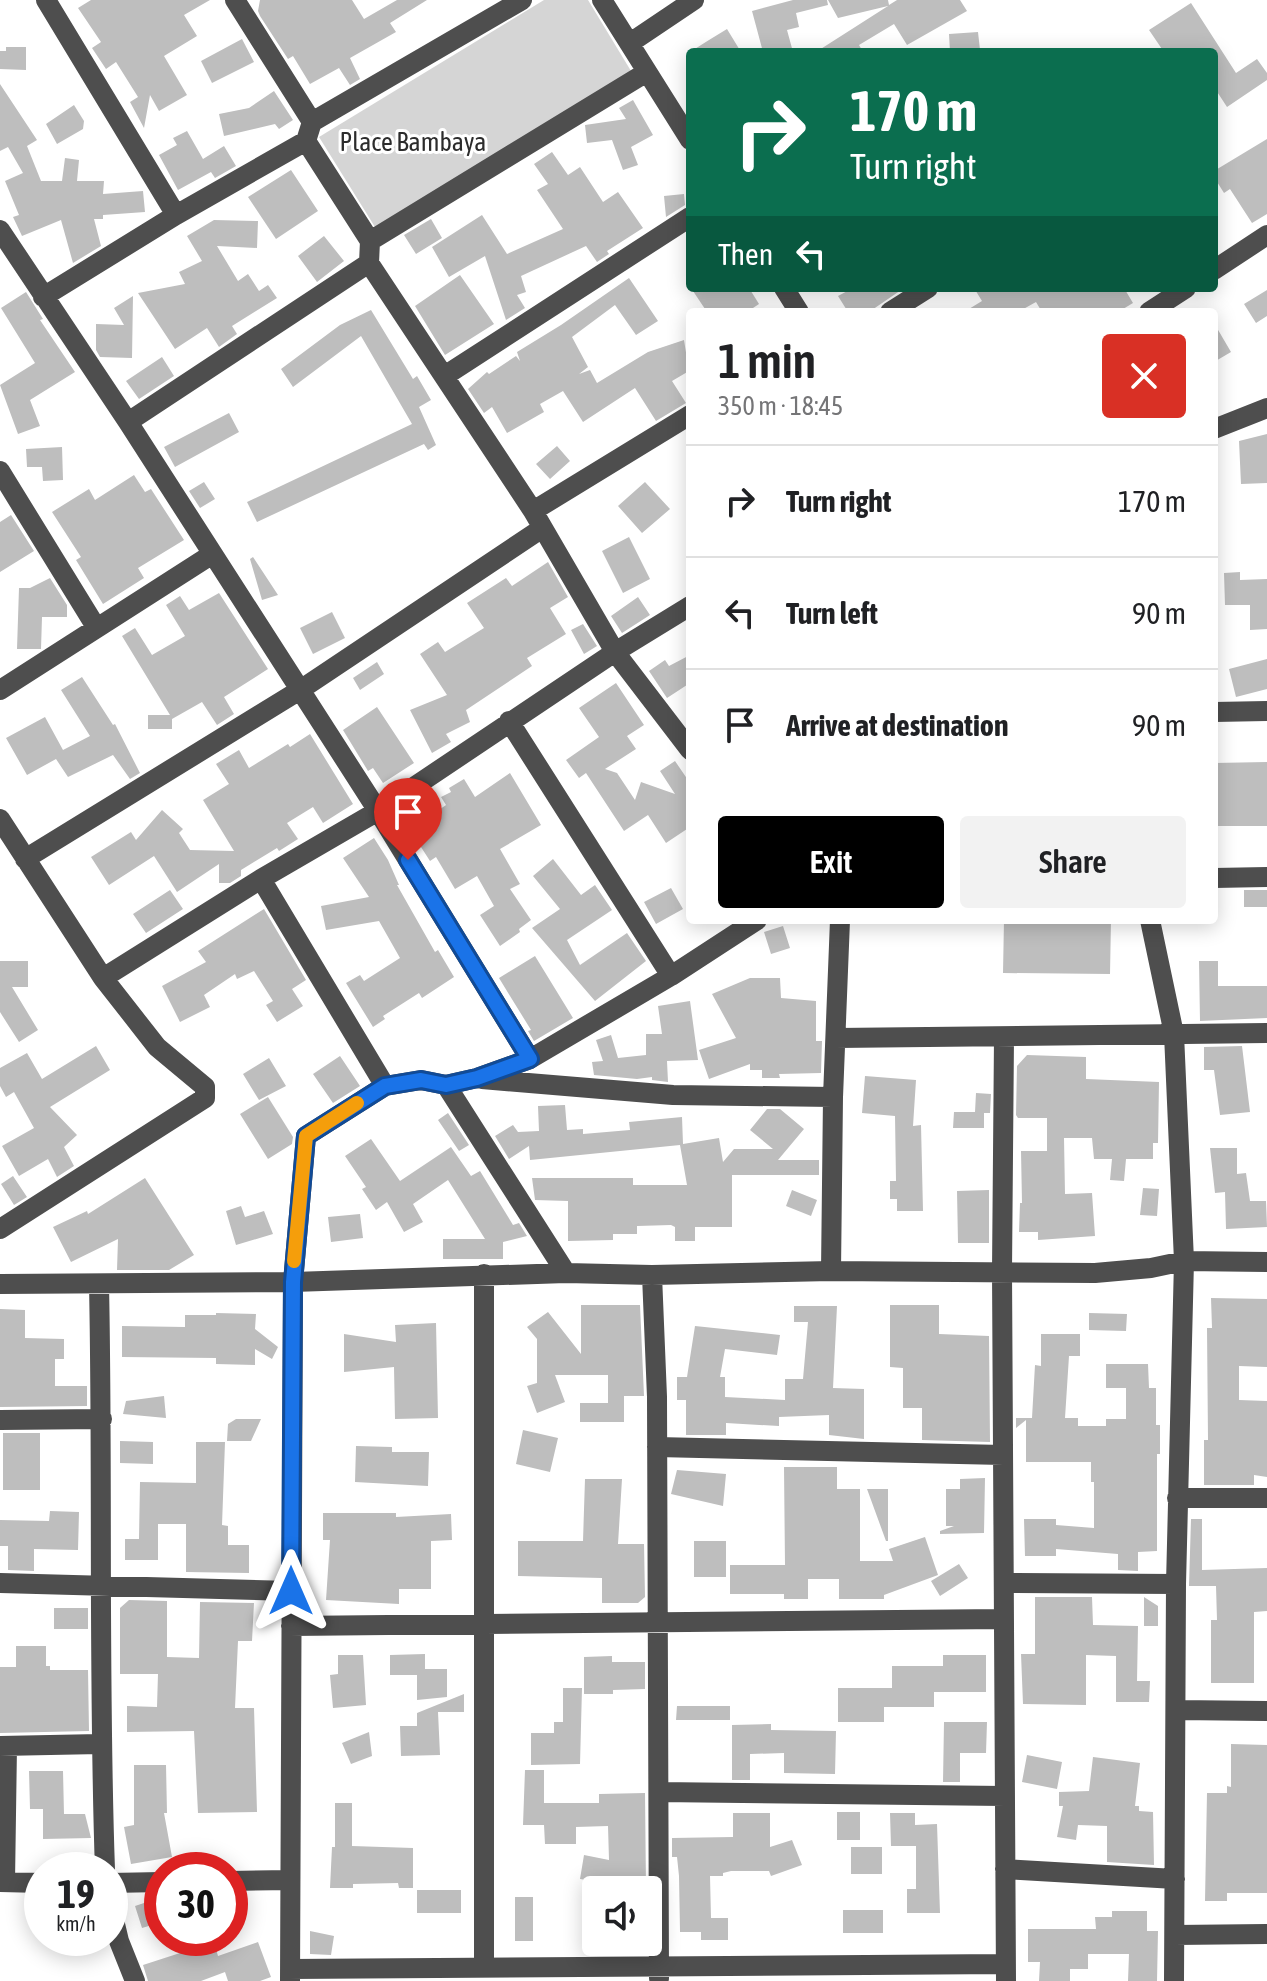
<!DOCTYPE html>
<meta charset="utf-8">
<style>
:root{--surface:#fff;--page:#f2f2f2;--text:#202124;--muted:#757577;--line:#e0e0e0;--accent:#000}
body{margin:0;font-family:"Asap Condensed",sans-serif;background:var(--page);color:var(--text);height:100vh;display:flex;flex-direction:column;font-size:30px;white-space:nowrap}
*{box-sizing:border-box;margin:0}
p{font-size:26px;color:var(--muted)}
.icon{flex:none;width:44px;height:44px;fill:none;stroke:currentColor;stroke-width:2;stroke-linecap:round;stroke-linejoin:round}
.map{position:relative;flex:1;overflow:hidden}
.panel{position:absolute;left:686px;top:308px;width:532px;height:616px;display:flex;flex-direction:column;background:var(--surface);border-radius:8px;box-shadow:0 4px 20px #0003}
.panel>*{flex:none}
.hud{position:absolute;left:686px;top:48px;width:532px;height:244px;border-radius:8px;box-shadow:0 4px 20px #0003;background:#0b6e4f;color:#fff;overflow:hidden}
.tools{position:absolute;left:582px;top:1876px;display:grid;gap:16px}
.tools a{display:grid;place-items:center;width:80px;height:80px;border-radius:8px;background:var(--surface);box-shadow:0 4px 20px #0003;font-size:40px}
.speed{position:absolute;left:24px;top:1852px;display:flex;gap:16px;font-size:40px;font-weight:700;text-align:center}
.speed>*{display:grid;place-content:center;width:104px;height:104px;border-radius:50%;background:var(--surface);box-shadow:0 4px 20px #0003;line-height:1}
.speed small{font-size:20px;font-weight:400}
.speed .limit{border:12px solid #d22;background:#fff;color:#111}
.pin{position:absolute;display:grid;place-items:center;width:68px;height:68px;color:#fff;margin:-82px -34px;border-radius:50% 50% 50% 0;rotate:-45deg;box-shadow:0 0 8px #0007}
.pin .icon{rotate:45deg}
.me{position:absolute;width:88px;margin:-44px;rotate:0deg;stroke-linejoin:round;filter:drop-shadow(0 0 6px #0008)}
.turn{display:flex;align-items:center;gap:28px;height:168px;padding:0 32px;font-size:36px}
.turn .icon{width:104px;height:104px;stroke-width:2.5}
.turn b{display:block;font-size:56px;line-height:68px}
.then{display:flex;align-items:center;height:76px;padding:0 32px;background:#0003;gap:16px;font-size:30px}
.round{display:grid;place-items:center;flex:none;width:84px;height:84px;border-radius:8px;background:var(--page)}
.overview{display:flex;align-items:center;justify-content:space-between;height:136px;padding:0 32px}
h1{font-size:48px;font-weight:600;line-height:60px}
.button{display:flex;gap:16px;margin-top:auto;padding:16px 32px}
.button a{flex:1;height:92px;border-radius:8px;background:var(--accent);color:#fff;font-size:32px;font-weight:600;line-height:92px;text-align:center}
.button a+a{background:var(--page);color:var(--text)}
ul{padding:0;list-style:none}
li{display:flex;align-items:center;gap:24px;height:112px;padding:0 32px;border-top:2px solid var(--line)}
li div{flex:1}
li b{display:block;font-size:30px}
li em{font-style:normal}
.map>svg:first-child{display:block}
.green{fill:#d5d5d5}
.building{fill:#bebebe}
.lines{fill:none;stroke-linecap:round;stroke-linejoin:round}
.minor{stroke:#4e4e4e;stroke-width:20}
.route-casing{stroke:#114b97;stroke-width:20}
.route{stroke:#1a73e8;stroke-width:14}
.slow{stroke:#f59e0b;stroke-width:14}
.labels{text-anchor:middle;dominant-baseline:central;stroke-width:6;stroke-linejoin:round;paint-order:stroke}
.park-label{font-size:26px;fill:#2c2c2c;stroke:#fff}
</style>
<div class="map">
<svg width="1267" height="1981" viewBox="0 0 1267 1981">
<rect width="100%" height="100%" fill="#fff"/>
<!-- green -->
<path class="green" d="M544,0H588L631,71L375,227L319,137Z"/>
<!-- building -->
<path class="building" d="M91,0H210L184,15L197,36L164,56L187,95L159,111L150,95L144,128L130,102L138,97L116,62L106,69L92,48L101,42L78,8Z
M260,0H352L364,19L397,0H427L390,23L396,32L350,58L360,79L350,85L339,68L310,84L293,56L288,59L260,16L258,11Z
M793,0H827L828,5L796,13L799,27L787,30L793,52H763L752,11Z
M828,0H888L889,5L897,0H960L967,11L907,45L894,24L859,45L863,52H816L888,6L838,18Z
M1191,3L1236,73L1257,59L1267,73V80L1227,107L1214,87V52H1164L1149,30Z
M727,29L741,52H690L709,40Z
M978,32L980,50L950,52L949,34Z
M242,39L254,62L212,83L201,61Z
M6,47H26V70L0,69V51H6Z
M0,84L37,140L27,146L41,181H62L65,158L79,160L77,181H104L103,194L143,191L145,212L103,215V219H94L101,246L73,263L61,220L22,236L13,217L19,215L5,181L23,173L8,147L0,151Z
M274,91L293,120L279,129L275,124L224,136L219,114L249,108Z
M633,100L653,135L631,147L638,165L623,170L612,140L587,143L585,125L626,119L619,108Z
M74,105L84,121L83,129L57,144L46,124Z
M187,131L203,159L224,146L236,166L215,178L211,172L178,190L159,155L177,145L173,138Z
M1267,139V214L1252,223L1230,189L1224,193L1214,177V171Z
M552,152L568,175L580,167L603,202L618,192L643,228L607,251L609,254L597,262L586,246L521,276L526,292L517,295L525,308L506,320L485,256L449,277L432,247L482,215L507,254L563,229L537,190L548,184L534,164Z
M291,170L318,211L276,239L248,197Z
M684,194L685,205L666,217L664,196Z
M431,219L442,238L416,254L404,235Z
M214,220L258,221L257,248L217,246L238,281L248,274L259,291L268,285L277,298L232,326L237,334L219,347L207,328L175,349L138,293L185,284L179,272L202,261L187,236Z
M324,236L344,261L317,282L298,256Z
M460,275L494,324L445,355L415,306Z
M629,278L658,321L636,335L615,305L572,337L588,367L579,374L590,370L597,383L648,352L684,340L689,371L672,381L686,403L656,421L635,388L583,422L563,391L540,404L544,412L507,433L492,407L484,413L468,389L487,372L489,374L516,356L520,361L517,352L561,325Z
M691,288H749L759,304L747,312H707Z
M853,288H904L869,312H848L838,296Z
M974,288H1124L1133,303L1118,312H1042L1036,302L1018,312H964L982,301Z
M1267,290V316L1256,323L1244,304Z
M26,292L43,319L40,320L75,372L30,400L40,426L18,434L0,385L35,363L1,308Z
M133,296L132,358L100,357L96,350V324L124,325L114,308Z
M371,310L413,379L417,376L431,400L419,407L436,445L428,450L424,444L257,522L247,502L412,424L361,336L293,387L281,369L340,325Z
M1214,323L1231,352L1214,362Z
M162,357L174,376L139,399L126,381Z
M229,413L239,432L175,467L164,447Z
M1267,434V483L1241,484L1239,441Z
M557,446L570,461L550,479L536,464Z
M62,447L63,480L43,481L42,467H27L26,449Z
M134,475L145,492L151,489L184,540L138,568L144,578L103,604L76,560L81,557L52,512L89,489L95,500Z
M204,482L215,499L200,508L189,491Z
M645,482L670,509L642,533L618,506Z
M11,515L34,551L0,572V522Z
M629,537L650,579L623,593L602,551Z
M253,557L278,595L262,600L250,559Z
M548,562L568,597L550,608L566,634L527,658L532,666L466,710L470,722L446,734L451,742L432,753L410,710L447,695L420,654L438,642L445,652L484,628L467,603L506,578L512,586Z
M1240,572V580L1267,579V629L1250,630V605H1225L1224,573Z
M50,578L67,605V617H42L41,649H17L19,588H30Z
M219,593L268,669L224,697L234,714L217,725L202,702L172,719V729H148V715H170L122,636L135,628L152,655L185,636L166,605L180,596L189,610Z
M638,597L650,615L622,633L611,616Z
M332,612L345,638L313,654L300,628Z
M583,624L597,646L584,654L571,630Z
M690,655V683L667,698L649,671L665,660L669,666Z
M1267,659V689L1236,697L1229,669Z
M377,662L384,674L360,690L353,678Z
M82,677L113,725L115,724L140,773L130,779L113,755L68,777L56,759L27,775L6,738L45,717L63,750L90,736L61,690Z
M616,683L644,725L627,736L636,749L605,769L617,773L635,800L641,782L675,794L660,771L675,761L690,783V827L666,843L648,815L624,831L586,773L579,778L566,760L599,737L579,708Z
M377,707L414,763L383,783L373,768L368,771L343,730Z
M310,734L353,804L323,823L313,807L287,823L298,839L279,851L277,848L241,870V876L230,883H219V864L177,892L154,856L109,885L91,857L131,832L136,840L162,810L183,829L179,833L190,850L234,851L203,800L229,784L216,764L239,750L249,768L288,744L290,747Z
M1267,762V826H1214V763Z
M510,773L541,825L500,849L520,884L510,889L531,920L519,929L520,932L500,946L480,915L494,906L477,876L455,889L436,857L430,861L410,830L446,805L441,797L451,792L449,788L464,779L475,797Z
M374,838L388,860L399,885H397L435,952L438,950L454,977L422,998L419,993L383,1016L385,1019L373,1027L346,983L360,975L364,981L400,958L379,921L326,930L321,906L369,897L343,858Z
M553,859L581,895L595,885L612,910L567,940L580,965L627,933L646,961L595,1001L532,928L560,909L533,876Z
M671,888L683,909L656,924L644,902Z
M170,890L183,909L146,933L133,914Z
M1244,890H1267V907H1244Z
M264,909L306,980L292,989L303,1006L277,1022L266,1005L273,1001L254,971L237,979L235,974L204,995L210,1007L180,1022L162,986L206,962L198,951Z
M1004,920H1111L1110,974L1003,973Z
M783,926L790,948L771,954L764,932Z
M535,956L573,1018L534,1041L528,1031L531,1030L499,978Z
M0,961H28V987H12L38,1030L19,1042L0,1012Z
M1199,961H1218V986H1267V1018L1200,1021Z
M750,978H780L781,998L816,1001V1041H822L821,1073L779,1074L780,1078H762V1070H750V1064L709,1079L699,1050L736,1038L712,994Z
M690,1001L698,1060L667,1061L668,1082L652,1080V1077L637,1079L594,1075L592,1062L603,1061L596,1040L611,1035L618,1058L646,1055V1034H662L658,1006Z
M96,1046L110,1070L50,1107L77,1135L64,1147L74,1166L57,1177L48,1159L19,1176L2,1146L34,1128L14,1092L6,1097L0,1086V1068L27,1053L42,1079Z
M1242,1046L1250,1112L1220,1115L1214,1070H1204V1047Z
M1027,1055L1086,1057V1079L1159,1082L1158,1143H1153V1159H1126L1124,1181L1110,1180L1112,1159H1094L1092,1138H1064L1065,1194L1092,1193L1095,1236L1038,1240V1232H1019L1020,1203H1022L1021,1151H1047V1118H1018L1016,1115L1017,1066Z
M340,1056L360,1086L333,1103L313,1074Z
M269,1058L286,1086L259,1100L243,1074Z
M865,1076L916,1080L913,1126L921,1125L923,1211H897V1199H890V1181H896L895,1116L862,1113Z
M976,1093L991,1094L990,1113H984V1128H953L954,1112H982H975Z
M268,1097L293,1137L292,1144L268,1159L240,1114Z
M565,1105L567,1130L583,1129V1134L630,1130L629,1122L682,1117L683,1144L719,1138L723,1162L734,1149H773L750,1130L767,1109H780L804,1129L778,1160H819V1175H732V1227H695V1241H675V1227L671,1225L637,1226V1234H613V1240L568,1241V1201L535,1200L532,1178H633V1185H687L680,1145L530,1160L529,1146L509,1159L495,1136L513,1125L518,1132L539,1131L538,1106Z
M448,1113L469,1145L459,1151L438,1120Z
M371,1139L400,1181L451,1147L471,1176L480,1171L513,1225L519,1223L527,1236L503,1242V1259H443V1239H485L448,1180L413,1204L423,1222L404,1232L387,1202L376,1210L362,1189L366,1187L345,1156Z
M1210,1148H1237V1174L1246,1173L1250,1201H1266L1267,1227L1226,1229L1225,1192L1215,1193Z
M13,1176L27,1197L14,1205L1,1184Z
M145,1178L194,1255L169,1270H117L118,1239L71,1262L53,1227L87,1211L88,1214Z
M1143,1188L1159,1189L1157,1216L1140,1215Z
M792,1190L817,1200L811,1216L786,1206Z
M989,1190V1243H958L957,1191Z
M241,1206L245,1217L264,1211L273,1234L236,1245L226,1211Z
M360,1214L363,1238L331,1242L328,1217Z
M1211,1298L1267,1299V1367L1239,1366V1400L1267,1401V1477L1254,1475V1485H1204V1440H1208L1207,1328H1212Z
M581,1305H640L644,1396H624V1422H580V1403H608V1375H555L565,1402L537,1413L527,1386L537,1383V1339L527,1327L548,1312L581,1354Z
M890,1305H939V1334L989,1336L990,1442L922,1440V1408H903V1368L890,1367Z
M794,1306H837L833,1388L864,1389V1439L829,1435V1415L779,1417V1426L726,1423V1435H686V1400H677V1377H687L695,1326L780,1335L777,1355L725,1349L720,1377H725V1397L785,1400V1379H803L808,1322H794Z
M0,1309L25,1310V1338L64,1339V1359H55V1386H87V1406L0,1407Z
M216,1313L256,1314L255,1329L278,1347L272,1359L255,1349V1365L216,1364V1358L122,1357V1326L185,1327V1315H216Z
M1089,1313L1127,1314L1126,1331L1089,1330Z
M436,1323L438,1418L395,1419L394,1367L344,1372V1334L396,1342L395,1325Z
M1041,1334H1080V1356H1069L1065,1418H1078V1426H1106V1419H1126V1388H1106V1364H1148L1149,1388H1156V1425H1160V1454H1157V1551L1138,1552V1571L1118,1570V1554L1056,1549V1556H1025L1024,1519H1056V1525L1094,1528V1482H1091V1462H1026V1420L1016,1428V1418H1032L1035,1365L1041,1366Z
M164,1396L166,1418L123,1414L126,1401Z
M236,1419H261L251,1441H227L228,1424Z
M523,1430L558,1438L550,1472L516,1464Z
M3,1433H40V1490H3Z
M120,1441L153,1442V1464L120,1463Z
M196,1442H225L222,1525L228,1526V1545H249V1573L186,1572V1524H158V1560H125V1539H139L140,1482L196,1483Z
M356,1446L392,1447V1452H429L428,1486L355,1482Z
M784,1467H837V1489H860V1561H893L889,1549L925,1537L938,1575L884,1595V1599H839V1579H808V1599H784V1594H730V1565H785Z
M677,1470L726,1474L723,1506L671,1494Z
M985,1478L984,1533L940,1534V1531L954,1526H946V1489H960V1479Z
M585,1479H622L618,1544H644L645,1597L638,1603H602V1578L518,1576V1541H583Z
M867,1489H888V1541H886Z
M50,1511L79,1512L78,1550L34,1549V1571L8,1570V1546H0V1520L49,1521Z
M323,1513H396V1517L451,1514L452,1540L431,1541V1589H399V1604L326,1600L330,1540H323Z
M1191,1519H1202V1570L1267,1568V1611L1254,1612V1683H1211V1620H1217L1216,1586H1189Z
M694,1541H726V1577H694Z
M959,1564L968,1578L940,1596L931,1581Z
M1035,1597H1092L1093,1625L1138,1626L1137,1681H1150L1149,1702H1116V1656L1086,1655V1705L1023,1704L1021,1654H1035Z
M1144,1597L1158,1606V1626H1144Z
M129,1600L167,1601V1657L199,1658L200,1602L254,1603L252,1641H238L235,1708H254L257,1812L198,1813L194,1731L127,1732V1706L157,1707L158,1674H120V1608Z
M54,1608H88V1629H54Z
M16,1646H46V1666H50V1670H88L89,1731L0,1733V1667H16Z
M425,1654V1669H447V1697L417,1700V1675H390V1655Z
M338,1655H363L366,1705L333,1708L330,1675L338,1674Z
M943,1655H986V1692H934V1707H884V1722H838V1688H892V1666H943Z
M612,1656V1662H645V1689L613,1690V1694H584V1657Z
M563,1688H582L580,1764L531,1765V1733H554V1722H563Z
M464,1694V1712H438L440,1755L401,1756L400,1726H417V1713Z
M677,1706H730V1720H676Z
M944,1722H987L986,1753H960V1782H943Z
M771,1724V1730L836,1731L835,1774L784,1773V1753L750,1754V1780H732V1725Z
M369,1732L372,1756L351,1764L342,1743Z
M1231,1744L1267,1745V1893H1227V1901H1205L1207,1793H1227V1786L1231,1787Z
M1027,1755L1062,1762L1057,1789L1022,1782Z
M1093,1757L1140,1763L1135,1806H1139V1811L1153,1812L1154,1865L1107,1862V1826L1078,1825L1076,1840L1057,1837L1063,1806H1059V1792L1089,1791Z
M134,1765H166L167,1813H164L172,1857L131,1864L124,1827L134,1825Z
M525,1770H544V1803H599V1794L645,1793L646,1889L580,1879L584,1855L609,1860L608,1826L576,1827V1844H545L544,1825H523Z
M29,1771H63L64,1814H85L91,1838L43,1839V1809H30Z
M335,1803H352V1846L413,1848V1888H399L398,1883L353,1884V1888H330L332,1847H335Z
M837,1812H860V1840H837Z
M733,1813H770V1847L792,1840L802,1865L771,1876L769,1871H731L723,1873V1876H710L711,1918H728V1940H701V1932H680L679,1876L677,1857H672V1838L733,1837Z
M890,1813H915V1825L937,1824L940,1913H907V1889H916V1846H891Z
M851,1847H882V1874H851Z
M417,1890H461V1913H417Z
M515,1897H533V1941H515Z
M156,1899L162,1922L142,1928L135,1906Z
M843,1910H883V1933H843Z
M1112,1911H1147V1931H1158L1157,1981H1128L1129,1954H1088V1969H1070V1981H1039L1040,1962H1028V1929H1096L1095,1917H1112Z
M310,1931L334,1936L331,1955L310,1954Z
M214,1942L218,1956L258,1942L271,1977L260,1981H228L225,1972L201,1981H148L143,1965Z"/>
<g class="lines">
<!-- minor -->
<path class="minor" d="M46,0L176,215
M235,0L312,122L306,141L370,241L369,263L533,511L615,652L690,750
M602,0L690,140
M630,43L694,0
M312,122L522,0
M0,230L128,422L378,811L530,1059
M370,241L647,72
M1214,270L1267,235
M784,288L799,312
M43,297L176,215L306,141
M890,312L928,288
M1149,312L1186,288
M446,375L690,217
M128,422L369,263
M1214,429L1267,408
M0,471L96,627
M533,511L690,415
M0,690L211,555
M1214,712L1267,711
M509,721L671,976
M0,819L103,978L157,1047L205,1087V1098L0,1229
M25,859L300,690L541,529
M1214,878L1267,877
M261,879L385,1086
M1150,920L1174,1034L1184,1261L1176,1584L1174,1981
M103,978L261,879L378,811L615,652L690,606
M1004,1037L1002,1271L1006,1981
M837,1038L1267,1033
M482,1079L673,1095L833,1097
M446,1085L566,1273
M831,1271L833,1097L840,920
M484,1274V1967
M652,1275L657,1397L659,1978
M0,1284L293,1282L566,1273L652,1275L831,1271L1095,1273L1151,1268L1184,1261L1267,1262
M99,1284C103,1479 98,1675 105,1870
M0,1420L102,1419
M657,1447L1003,1455
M1177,1498H1267
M0,1583L291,1591
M1004,1583L1176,1584
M291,1626L1003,1619
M1177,1710L1267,1711
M0,1746L100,1744
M659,1792L1004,1796
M1005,1869L1175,1879
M230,1881L290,1880
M0,1882L42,1883
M5,1882L7,1746
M110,1883L162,1882
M110,1903L119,1941L135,1981
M1175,1935L1267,1934
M290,1969L1005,1964
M290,1981L293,1282L306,1136L385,1086L421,1080L446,1085L477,1078L530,1059L671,976L757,920"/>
</g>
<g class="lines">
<!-- route casing -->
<g class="route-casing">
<path id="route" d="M291,1591L293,1282L306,1136L385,1086L421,1080L446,1085L477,1078L530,1059L408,860"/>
</g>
<!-- route -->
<use href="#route" class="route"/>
<!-- slow -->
<path class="slow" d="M294,1261L306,1136L357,1103"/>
</g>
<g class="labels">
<!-- park labels -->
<g class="park-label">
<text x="413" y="142">Place Bambaya</text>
</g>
</g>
</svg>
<div class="tools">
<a><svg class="icon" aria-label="sound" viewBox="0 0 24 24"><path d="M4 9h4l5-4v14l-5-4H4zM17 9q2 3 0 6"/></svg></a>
</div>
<div class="speed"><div>19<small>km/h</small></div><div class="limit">30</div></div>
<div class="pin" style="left:408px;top:860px;background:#d93025"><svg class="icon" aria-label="arrive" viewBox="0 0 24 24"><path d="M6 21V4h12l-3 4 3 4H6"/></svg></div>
<svg class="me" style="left:291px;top:1591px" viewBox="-20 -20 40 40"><path d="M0-17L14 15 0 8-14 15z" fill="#1a73e8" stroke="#fff" stroke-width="4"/></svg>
<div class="hud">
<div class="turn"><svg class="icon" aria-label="right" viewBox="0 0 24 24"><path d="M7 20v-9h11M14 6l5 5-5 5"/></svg><div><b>170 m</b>Turn right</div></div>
<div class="then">Then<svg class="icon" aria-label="left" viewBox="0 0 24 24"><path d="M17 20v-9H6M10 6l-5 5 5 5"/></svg></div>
</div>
<section class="panel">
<div class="overview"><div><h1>1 min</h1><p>350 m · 18:45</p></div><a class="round" style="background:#d93025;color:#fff"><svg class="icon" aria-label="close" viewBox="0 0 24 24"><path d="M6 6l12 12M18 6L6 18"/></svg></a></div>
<ul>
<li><svg class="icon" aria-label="right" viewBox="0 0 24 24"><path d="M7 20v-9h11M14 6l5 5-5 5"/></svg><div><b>Turn right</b></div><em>170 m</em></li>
<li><svg class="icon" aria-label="left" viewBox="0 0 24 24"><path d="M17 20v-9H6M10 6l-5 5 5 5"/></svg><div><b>Turn left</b></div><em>90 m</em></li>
<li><svg class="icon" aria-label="arrive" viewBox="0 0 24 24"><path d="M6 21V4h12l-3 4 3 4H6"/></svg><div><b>Arrive at destination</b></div><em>90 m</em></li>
</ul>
<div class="button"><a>Exit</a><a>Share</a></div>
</section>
</div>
